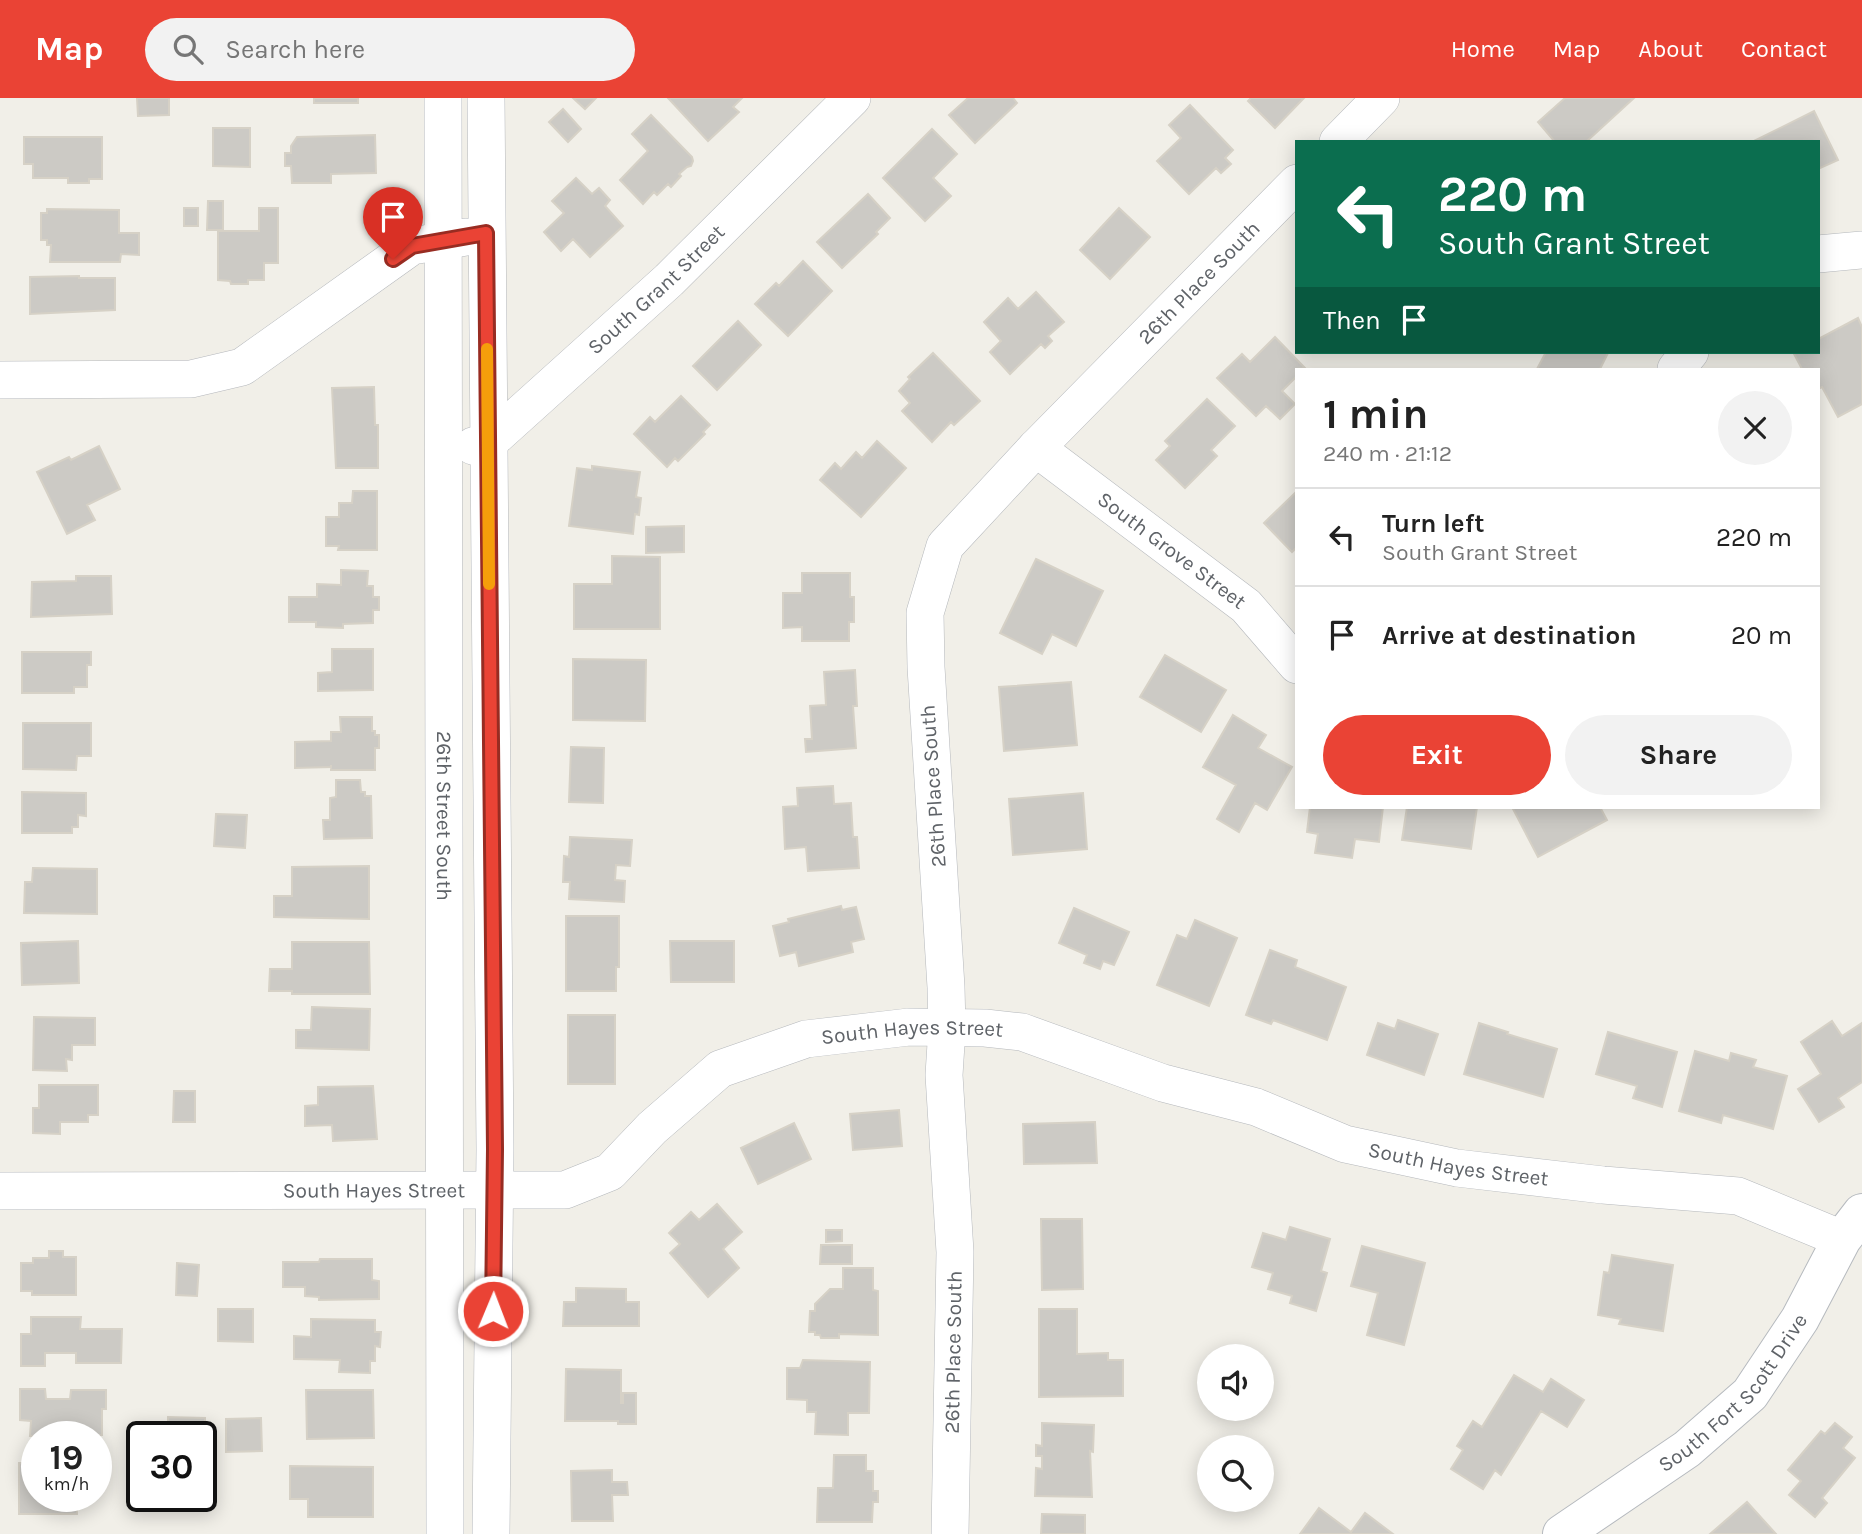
<!DOCTYPE html>
<meta charset="utf-8">
<style>
:root{--surface:#fff;--page:#f2f2f2;--text:#222;--muted:#767676;--line:#e0e0e0;--accent:#ea4335}
body{margin:0;font-family:Karla,sans-serif;background:var(--page);color:var(--text);height:100vh;display:flex;flex-direction:column;font-size:26px;white-space:nowrap}
*{box-sizing:border-box;margin:0}
p{font-size:23px;color:var(--muted)}
.icon{flex:none;width:38px;height:38px;fill:none;stroke:currentColor;stroke-width:2;stroke-linecap:round;stroke-linejoin:round}
.map{position:relative;flex:1;overflow:hidden}
.side{position:absolute;left:1295px;top:270px;width:525px;height:441px;display:flex;flex-direction:column;background:var(--surface);border-radius:0px;box-shadow:0 4px 18px #0003}
.side>*{flex:none}
.banner{position:absolute;left:1295px;top:42px;width:525px;height:214px;border-radius:0px;box-shadow:0 4px 18px #0003;background:#0b6e4f;color:#fff;overflow:hidden}
.controls{position:absolute;left:1197px;top:1246px;display:grid;gap:14px}
.controls a{display:grid;place-items:center;width:77px;height:77px;border-radius:50%;background:var(--surface);box-shadow:0 4px 18px #0003;font-size:35px}
.speed{position:absolute;left:21px;top:1323px;display:flex;gap:14px;font-size:35px;font-weight:700;text-align:center}
.speed>*{display:grid;place-content:center;width:91px;height:91px;border-radius:50%;background:var(--surface);box-shadow:0 4px 18px #0003;line-height:1}
.speed small{font-size:18px;font-weight:400}
.speed .limit{border:4px solid #111;border-radius:10px;background:#fff;color:#111}
.pin{position:absolute;display:grid;place-items:center;width:60px;height:60px;color:#fff;margin:-72px -30px;border-radius:50% 50% 50% 0;rotate:-45deg;box-shadow:0 0 7px #0007}
.pin .icon{rotate:45deg}
.me{position:absolute;width:77px;margin:-38px;rotate:1deg;stroke-linejoin:round;filter:drop-shadow(0 0 5px #0008)}
.turn{display:flex;align-items:center;gap:24px;height:147px;padding:0 28px;font-size:32px}
.turn .icon{width:91px;height:91px;stroke-width:2.5}
.turn b{display:block;font-size:49px;line-height:60px}
.then{display:flex;align-items:center;height:66px;padding:0 28px;background:#0003;gap:14px;font-size:26px}
.round{display:grid;place-items:center;flex:none;width:74px;height:74px;border-radius:37px;background:var(--page)}
.head{display:flex;align-items:center;justify-content:space-between;height:119px;padding:0 28px}
h1{font-size:42px;font-weight:700;line-height:52px}
.cta{display:flex;gap:14px;margin-top:auto;padding:14px 28px}
.cta a{flex:1;height:80px;border-radius:42px;background:var(--accent);color:#fff;font-size:28px;font-weight:700;line-height:80px;text-align:center}
.cta a+a{background:var(--page);color:var(--text)}
ul{padding:0;list-style:none}
li{display:flex;align-items:center;gap:21px;height:98px;padding:0 28px;border-top:2px solid var(--line)}
li div{flex:1}
li b{display:block;font-size:26px}
li em{font-style:normal}
header{display:flex;align-items:center;gap:42px;box-sizing:border-box;height:98px;padding:0 35px;background:var(--accent);color:#fff}
header strong{font-size:33px}
nav{display:flex;gap:38px;margin-inline-start:auto;font-size:24px}
.search{width:490px;height:63px;background:var(--page);display:flex;align-items:center;gap:18px;box-sizing:border-box;padding:0 24px;border-radius:38px;color:var(--muted);font-size:26px}
.map>svg:first-child{display:block}
.building{fill:#cccac5;stroke:#d6d1c6;stroke-width:2}
.lines{fill:none;stroke-linecap:round;stroke-linejoin:round}
.street-casing{stroke:#b5b8bc;stroke-width:38}
.secondary-casing{stroke:#b6babf;stroke-width:40}
.street{stroke:#fff;stroke-width:37}
.secondary{stroke:#fff;stroke-width:38}
.route-casing{stroke:#982c22;stroke-width:18}
.route{stroke:#ea4335;stroke-width:12}
.slow{stroke:#f59e0b;stroke-width:12}
.labels{text-anchor:middle;dominant-baseline:central;stroke-width:6;stroke-linejoin:round;paint-order:stroke}
.street-label{font-size:21px;fill:#5f6368;stroke:#fff}
</style>
<header>
<strong>Map</strong>
<div class="search"><svg class="icon" aria-label="search" viewBox="0 0 24 24"><circle cx="10" cy="10" r="6"/><path d="M15 15l6 6"/></svg>Search here</div>
<nav><a>Home</a><a>Map</a><a>About</a><a>Contact</a></nav>
</header>
<div class="map">
<svg width="1862" height="1436" viewBox="0 0 1862 1436">
<rect width="100%" height="100%" fill="#f1efe8"/>
<!-- building -->
<path class="building" d="M137,0H169V17L138,18Z
M314,0H358V5H314Z
M573,0H596L585,11Z
M668,0H742L733,9L739,14L708,43Z
M968,0H1013L1017,5L975,45L949,17Z
M1251,0H1304L1275,30L1248,3Z
M1565,0H1634L1586,44H1555L1538,24Z
M1190,7L1233,52L1225,60L1231,66L1221,75L1216,70L1189,96L1157,63L1181,40L1169,27Z
M563,11L581,31L568,44L549,24Z
M1814,13L1838,62L1818,71V44H1752Z
M651,17L692,59L693,63L691,68L687,69L679,76L681,78L671,89L668,86L657,97L654,94L643,106L620,82L648,53L632,36Z
M213,30H250V69L213,68Z
M932,31L957,56L933,80L951,98L925,123L883,80Z
M375,37L376,75L331,76V85H292L291,68H285V55H291V48L297,39Z
M24,39H102V81H89V85H68V80H33V66H24Z
M576,80L592,96L599,90L610,102L605,108L623,128L590,159L573,141L561,153L544,134L564,115L552,103Z
M868,96L890,120L876,134L878,136L842,170L817,144Z
M208,103H223V132H207Z
M184,110H198V128H184Z
M259,110H278V165H264V182H248V186H231L230,183L218,182V133H259Z
M1119,110L1150,139L1110,181L1080,152Z
M47,111L119,112V135H139V157L121,156L120,164H50L51,147H47V142H41V115H47Z
M803,163L832,193L788,238L755,206L776,185L779,188Z
M79,178V180H115V212L30,216V179Z
M1036,194L1064,224L1048,238L1052,243L1045,250L1041,246L1010,276L990,254L1001,243L984,224L1008,200L1018,211Z
M1858,220L1862,229V306L1838,319L1822,289L1818,291V271H1802L1793,254H1818V241Z
M738,223L761,247L717,292L693,268Z
M1275,239L1305,270L1297,271V278L1282,293L1295,306L1280,321L1266,308L1256,318L1217,280L1242,256L1250,264Z
M1546,254H1606L1608,255L1600,271H1537Z
M933,255L980,303L954,327L951,324L932,344L902,313L910,305L899,293L910,281L908,279Z
M374,289L375,327H378V370H336L332,290Z
M681,298L710,327L703,334L705,336L678,363L675,360L667,369L634,336L650,319L655,324Z
M1207,301L1235,328L1211,352L1217,358L1185,390L1156,362L1170,348L1165,343Z
M877,343L906,370L861,419L820,382L835,365L841,371L856,354L862,360Z
M99,348L120,391L87,407L95,422L67,436L37,374L69,359L71,362Z
M592,368L640,374L636,399L641,400L639,417L635,416L633,436L569,428L577,370L592,372Z
M353,393H377V452H338L339,448H326V419H339V405H352Z
M1297,393V449L1292,454L1264,425Z
M684,428V454L646,455V429Z
M612,458L660,459V531H574V486H612Z
M1036,461L1103,493L1076,548L1052,536L1042,556L1000,535Z
M341,472L368,473L367,488H373V499H379V512H373V525L343,526V530L316,529V524H289V499H317V486L341,487Z
M802,475H850V499H854V524H849V543H802V529L783,530V495H802Z
M76,478H111L112,516L31,519L32,484L76,483Z
M332,551H373V592L318,593V575L332,574Z
M22,554H91V567H87V589H74V595H22Z
M1165,557L1226,592L1201,634L1140,599Z
M573,561L646,562L645,623L573,622Z
M855,572L857,608H853L856,650L806,654L805,641H812L810,608L826,607L824,574Z
M1071,584L1077,647L1004,653L999,589Z
M1233,617L1266,637L1258,650L1292,669L1267,712L1255,705L1239,734L1217,721L1236,687L1203,669Z
M340,619H372V633H375V637H379V650H375V672H331V667V669L295,670V644L331,643V634H341Z
M23,625H91V658H77L76,672L23,671Z
M571,649L604,650L603,705L569,704Z
M336,682H360L361,694H365V698H371L372,740L324,741L323,722H330V700L336,699Z
M833,688L834,706L851,705L853,739H857L859,770L808,773L806,749L785,751L783,709L798,708L797,690Z
M22,694L86,695V718L78,717V729H72V735H22Z
M1083,695L1087,751L1013,757L1009,701Z
M1310,709H1383L1379,744L1355,741L1352,760L1315,755L1318,736L1307,734Z
M1407,709H1477L1471,751L1402,742Z
M1512,709H1600L1607,722L1538,759Z
M216,716L247,717L245,750L214,748Z
M570,739L632,742L630,768L616,767L615,782L625,783L624,804L569,801L570,784H563L564,758L569,759Z
M369,768V821L274,819V798H292V769Z
M33,770L97,771V816L24,815L25,784H32Z
M841,808L842,812L856,809L864,841L851,844L853,854L799,868L796,854L780,858L773,828L789,824L788,821Z
M1074,810L1129,834L1114,867L1103,863L1100,871L1084,865L1087,857L1059,845Z
M566,818H619V869H616V893H566Z
M1195,822L1237,840L1209,908L1157,887L1177,837L1187,841Z
M78,843L79,885L22,887L21,845Z
M670,843H734V884H671Z
M292,844H369L370,896H292V893H269L270,871H292Z
M1270,852L1297,862L1295,869L1346,889L1327,942L1273,922L1271,926L1246,917Z
M312,909L370,911L369,952L296,950V932H311Z
M568,917H615V986H568Z
M34,919L95,920V947H72V962L66,961L67,973L33,972Z
M1398,922L1438,936L1424,977L1367,957L1378,925L1395,931Z
M1832,923L1842,938L1862,925V984L1838,1000L1844,1009L1819,1024L1798,991L1821,976L1801,944Z
M1479,925L1508,934L1507,936L1557,951L1543,999L1464,976Z
M1608,934L1677,954L1662,1009L1633,1000L1637,988L1596,976Z
M1695,953L1729,963L1731,955L1756,962L1753,969L1787,978L1773,1031L1723,1017L1721,1025L1679,1013Z
M39,987H98V1017H88V1024H60V1036L33,1035V1010H39Z
M373,988L377,1041L333,1043L332,1027L305,1028V1008L318,1007V989Z
M174,993H195V1024H173Z
M899,1012L902,1048L853,1052L850,1016Z
M1095,1024L1097,1065L1024,1066L1023,1026Z
M794,1025L811,1061L758,1086L741,1050Z
M717,1106L742,1134L723,1151L739,1170L708,1199L670,1155L680,1146L669,1135L691,1114L699,1122Z
M1041,1121H1082L1083,1191L1042,1192Z
M1290,1129L1330,1141L1321,1173L1327,1175L1316,1213L1290,1205L1292,1198L1268,1191L1273,1175L1252,1169L1263,1135L1286,1142Z
M826,1132H842V1143L826,1144Z
M821,1147H852V1166H820Z
M1362,1148L1425,1165L1404,1247L1367,1237L1378,1195L1351,1188Z
M49,1153H63V1159H76V1197H32V1193H21V1165H33V1160H49Z
M1612,1157L1673,1167L1663,1233L1619,1226L1621,1221L1598,1217L1604,1174L1609,1175Z
M320,1161H372V1182L379,1183V1201L319,1202V1199L305,1198V1189H283V1164H319Z
M177,1165L199,1167L197,1198L176,1197Z
M843,1170H873V1192L878,1193V1237L839,1236V1240H821L820,1237H815V1234H809L810,1213H815V1206L830,1191H843Z
M576,1190L626,1191V1204H639V1228H563L564,1204H576Z
M218,1211H253V1244L218,1243Z
M1039,1211H1077V1256L1108,1255V1262H1123V1298L1039,1299Z
M31,1219H81L80,1231H122L121,1265H76V1255H45V1268H21V1236H31Z
M311,1221L375,1222V1234H381L380,1249L375,1248V1263H370V1275L339,1274L340,1262L294,1261V1238L311,1239Z
M803,1262L870,1264L869,1315H848V1337L815,1336L816,1314H807V1302L787,1301V1270H800Z
M566,1271L621,1272V1305H623V1295H636V1326H618V1323H565Z
M1514,1277L1543,1294L1551,1281L1584,1302L1567,1329L1541,1313L1501,1377L1495,1372L1483,1391L1451,1371L1463,1352L1457,1348L1473,1323L1482,1329Z
M20,1291H45L46,1301H70L71,1292H106V1311H102V1337L30,1338L31,1323L20,1322Z
M306,1292H373L374,1340L307,1341Z
M168,1319L205,1320V1355H201V1339H168Z
M261,1320L262,1353L226,1354V1321Z
M1042,1325L1094,1327L1093,1354L1090,1353L1092,1399L1035,1398L1036,1370L1042,1371V1358H1036V1347L1042,1348Z
M1835,1325L1852,1339L1843,1350L1855,1360L1822,1400L1827,1405L1815,1419L1789,1397L1801,1383L1788,1372L1821,1333L1825,1336Z
M834,1357H866V1373H873V1393H878V1404H873L872,1424H817L818,1390H833Z
M19,1365H37V1398H92V1401H76L77,1416H19Z
M290,1368L373,1369V1419H308V1401H290Z
M612,1372V1384H627L628,1397H612L613,1423H572L571,1373Z
M1747,1404L1776,1436H1710Z
M1319,1410L1351,1434L1365,1415L1393,1436H1300Z
M1042,1416L1085,1417V1436H1041Z"/>
<g class="lines">
<!-- street casing -->
<g class="street-casing">
<g id="street">
<path id="s1" d="M443,0L445,1436"/>
<path d="M486,0L495,1051L491,1436"/>
<path d="M1338,44L1381,0"/>
<path d="M1818,156L1862,152"/>
<path d="M1676,271L1690,254"/>
<path d="M0,282L191,281L242,269L412,148L466,139"/>
<path id="s2" d="M473,348L488,345L669,182L852,0"/>
<path id="s3" d="M1036,350L1246,508L1297,567"/>
<path id="s4" d="M0,1093L565,1092L610,1074L652,1030L720,971L806,941L909,929L985,930L1022,934L1163,985L1256,1009L1345,1046L1457,1070L1603,1087L1738,1098L1842,1141"/>
<path id="s5" d="M950,1436L955,1154L944,977L947,930L946,889L926,569L925,515L945,448L1036,350L1297,85"/>
</g>
</g>
<!-- secondary casing -->
<g class="secondary-casing">
<g id="secondary">
<path id="s6" d="M1562,1436L1687,1351L1750,1296L1800,1221L1842,1141L1862,1115"/>
</g>
</g>
<!-- street -->
<use href="#street" class="street"/>
<!-- secondary -->
<use href="#secondary" class="secondary"/>
</g>
<g class="lines">
<!-- route casing -->
<g class="route-casing">
<path id="route" d="M393,161L412,148L486,135L495,1051L493,1213"/>
</g>
<!-- route -->
<use href="#route" class="route"/>
<!-- slow -->
<path class="slow" d="M487,251L489,486"/>
</g>
<g class="labels">
<!-- street labels -->
<g class="street-label">
<text stroke="none"><textPath href="#s5" startOffset="1358">26th Place South</textPath></text>
<text stroke="none"><textPath href="#s2" startOffset="243">South Grant Street</textPath></text>
<text stroke="none"><textPath href="#s3" startOffset="170">South Grove Street</textPath></text>
<text transform="translate(933 688) rotate(-94)">26th Place South</text>
<text stroke="none"><textPath href="#s1" startOffset="718">26th Street South</textPath></text>
<text stroke="none"><textPath href="#s4" startOffset="962">South Hayes Street</textPath></text>
<text stroke="none"><textPath href="#s4" startOffset="1530">South Hayes Street</textPath></text>
<text stroke="none"><textPath href="#s4" startOffset="374">South Hayes Street</textPath></text>
<text stroke="none"><textPath href="#s5" startOffset="182">26th Place South</textPath></text>
<text stroke="none"><textPath href="#s6" startOffset="224">South Fort Scott Drive</textPath></text>
</g>
</g>
</svg>
<div class="controls">
<a><svg class="icon" aria-label="sound" viewBox="0 0 24 24"><path d="M4 9h4l5-4v14l-5-4H4zM17 9q2 3 0 6"/></svg></a>
<a><svg class="icon" aria-label="search" viewBox="0 0 24 24"><circle cx="10" cy="10" r="6"/><path d="M15 15l6 6"/></svg></a>
</div>
<div class="speed"><div>19<small>km/h</small></div><div class="limit">30</div></div>
<div class="pin" style="left:393px;top:161px;background:#d93025"><svg class="icon" aria-label="arrive" viewBox="0 0 24 24"><path d="M6 21V4h12l-3 4 3 4H6"/></svg></div>
<svg class="me" style="left:493px;top:1213px" viewBox="-20 -20 40 40"><circle r="17" fill="#ea4335" stroke="#fff" stroke-width="3"/><path d="M0-11L8 9 0 5-8 9z" fill="#fff"/></svg>
<div class="banner">
<div class="turn"><svg class="icon" aria-label="left" viewBox="0 0 24 24"><path d="M17 20v-9H6M10 6l-5 5 5 5"/></svg><div><b>220 m</b>South Grant Street</div></div>
<div class="then">Then<svg class="icon" aria-label="arrive" viewBox="0 0 24 24"><path d="M6 21V4h12l-3 4 3 4H6"/></svg></div>
</div>
<section class="side">
<div class="head"><div><h1>1 min</h1><p>240 m · 21:12</p></div><a class="round"><svg class="icon" aria-label="close" viewBox="0 0 24 24"><path d="M6 6l12 12M18 6L6 18"/></svg></a></div>
<ul>
<li><svg class="icon" aria-label="left" viewBox="0 0 24 24"><path d="M17 20v-9H6M10 6l-5 5 5 5"/></svg><div><b>Turn left</b><p>South Grant Street</p></div><em>220 m</em></li>
<li><svg class="icon" aria-label="arrive" viewBox="0 0 24 24"><path d="M6 21V4h12l-3 4 3 4H6"/></svg><div><b>Arrive at destination</b></div><em>20 m</em></li>
</ul>
<div class="cta"><a>Exit</a><a>Share</a></div>
</section>
</div>
